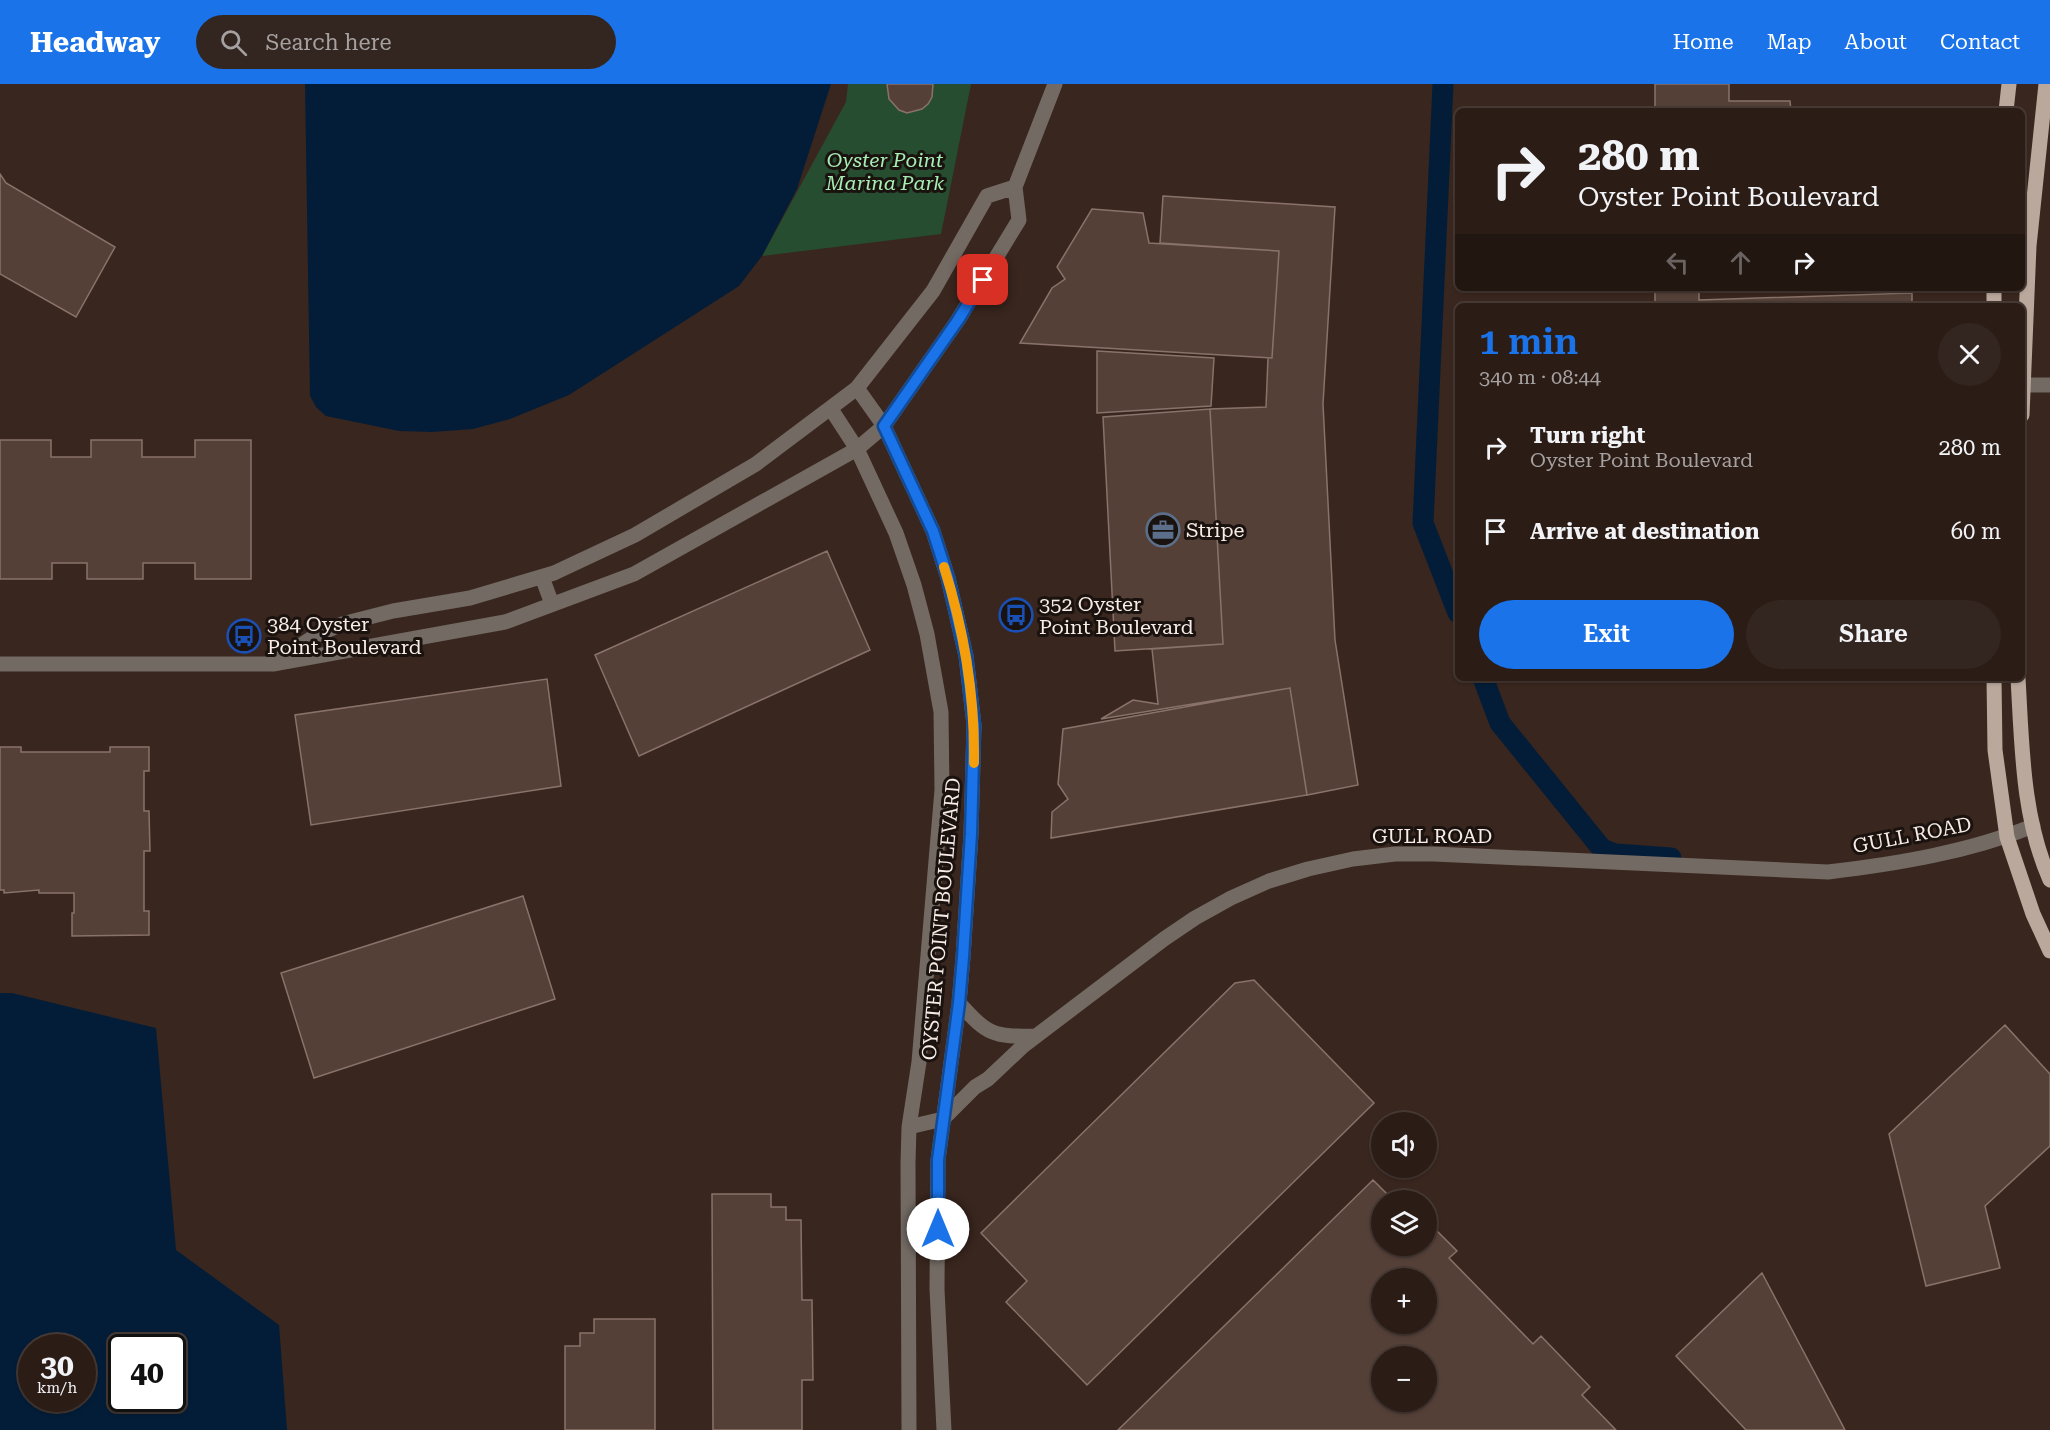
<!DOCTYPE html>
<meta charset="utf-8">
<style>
:root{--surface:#2b1c16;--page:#33251f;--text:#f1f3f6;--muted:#a6a1a1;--line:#473a35;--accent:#1a73e8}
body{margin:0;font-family:"Roboto Serif",serif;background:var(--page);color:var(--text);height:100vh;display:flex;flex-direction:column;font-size:22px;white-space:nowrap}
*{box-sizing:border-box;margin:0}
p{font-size:20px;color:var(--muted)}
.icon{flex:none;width:33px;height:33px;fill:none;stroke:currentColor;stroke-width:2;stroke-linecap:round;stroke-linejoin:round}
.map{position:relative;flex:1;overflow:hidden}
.drawer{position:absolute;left:1455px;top:219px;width:570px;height:378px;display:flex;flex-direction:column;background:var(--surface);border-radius:9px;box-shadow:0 2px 4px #0004,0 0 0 2px var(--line)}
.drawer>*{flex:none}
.top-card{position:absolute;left:1455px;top:24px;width:570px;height:183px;border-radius:9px;box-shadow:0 2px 4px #0004,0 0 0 2px var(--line);background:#2b1c16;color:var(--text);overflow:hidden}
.buttons{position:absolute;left:1371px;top:1028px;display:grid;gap:12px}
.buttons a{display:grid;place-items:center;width:66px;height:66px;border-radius:50%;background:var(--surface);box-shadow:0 2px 4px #0004,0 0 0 2px var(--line);font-size:30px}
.speed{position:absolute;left:18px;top:1250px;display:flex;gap:12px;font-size:30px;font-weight:700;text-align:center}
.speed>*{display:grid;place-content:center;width:78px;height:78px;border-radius:50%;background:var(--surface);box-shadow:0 2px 4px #0004,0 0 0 2px var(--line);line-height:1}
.speed small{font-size:15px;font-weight:400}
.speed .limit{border:3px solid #111;border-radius:9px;background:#fff;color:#111}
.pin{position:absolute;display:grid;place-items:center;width:51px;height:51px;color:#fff;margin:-26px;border-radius:12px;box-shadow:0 3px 9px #0006}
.me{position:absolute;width:66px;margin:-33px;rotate:0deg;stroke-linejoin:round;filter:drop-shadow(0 0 4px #0008)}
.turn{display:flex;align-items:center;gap:21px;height:126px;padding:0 24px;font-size:27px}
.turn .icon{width:78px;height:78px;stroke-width:2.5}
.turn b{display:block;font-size:42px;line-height:51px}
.lanes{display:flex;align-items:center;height:57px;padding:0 24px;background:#0003;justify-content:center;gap:30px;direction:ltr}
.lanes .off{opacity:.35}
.round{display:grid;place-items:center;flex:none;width:63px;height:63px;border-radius:32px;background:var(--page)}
.overview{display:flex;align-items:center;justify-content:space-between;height:102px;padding:0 24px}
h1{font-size:36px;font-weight:600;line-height:45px;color:var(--accent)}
.button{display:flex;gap:12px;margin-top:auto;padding:12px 24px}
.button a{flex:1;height:69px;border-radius:36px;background:var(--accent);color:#fff;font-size:24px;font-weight:600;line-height:69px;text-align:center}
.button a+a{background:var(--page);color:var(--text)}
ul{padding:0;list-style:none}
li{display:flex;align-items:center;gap:18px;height:84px;padding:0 24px}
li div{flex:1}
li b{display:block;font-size:22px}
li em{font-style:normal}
header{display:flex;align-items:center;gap:36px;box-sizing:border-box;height:84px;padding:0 30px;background:var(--accent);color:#fff}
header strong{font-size:28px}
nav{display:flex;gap:33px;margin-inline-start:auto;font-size:21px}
.search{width:420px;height:54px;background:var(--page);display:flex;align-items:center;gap:15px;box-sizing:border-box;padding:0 21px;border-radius:33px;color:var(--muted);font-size:22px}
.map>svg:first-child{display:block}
.green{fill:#264d2f}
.water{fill:#031d38;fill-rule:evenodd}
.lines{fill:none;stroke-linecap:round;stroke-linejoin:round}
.canal{stroke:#031d38;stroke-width:21}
.building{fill:#554038;stroke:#897269;stroke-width:1.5;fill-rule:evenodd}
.minor{stroke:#726a63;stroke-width:15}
.major{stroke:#b9a89b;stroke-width:15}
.route-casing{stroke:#114b97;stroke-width:15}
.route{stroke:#1a73e8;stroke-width:10}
.slow{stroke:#f59e0b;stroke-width:10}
.labels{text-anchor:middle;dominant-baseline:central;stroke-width:6;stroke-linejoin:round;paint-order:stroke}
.park-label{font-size:20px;font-style:italic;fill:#a6eeb4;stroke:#1a120e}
.poi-label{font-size:20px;fill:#f9ece6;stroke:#1a120e;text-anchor:start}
.street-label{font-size:20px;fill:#f9ece6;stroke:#1a120e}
</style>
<header>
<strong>Headway</strong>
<div class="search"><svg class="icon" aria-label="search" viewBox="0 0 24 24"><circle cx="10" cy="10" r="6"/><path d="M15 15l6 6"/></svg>Search here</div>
<nav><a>Home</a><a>Map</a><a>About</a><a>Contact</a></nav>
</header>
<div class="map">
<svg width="2050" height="1346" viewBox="0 0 2050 1346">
<rect width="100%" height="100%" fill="#39261e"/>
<!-- green -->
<path class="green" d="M848,0H971L941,150L762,172L846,18Z"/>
<!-- water -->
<path class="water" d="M305,0H831L797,105L762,172L739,202L569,311L510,335L473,345L432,348L399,347L326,332L316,323L310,312Z
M0,909H12L156,944L176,1166L279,1241L287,1346H0ZM32,1263H82V1314H32ZM122,1263H172V1314H122Z"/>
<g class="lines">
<!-- canal -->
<path class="canal" d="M1443,0L1423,439L1458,529
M1483,594L1500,639L1602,765L1615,770L1671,774"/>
</g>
<!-- building -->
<path class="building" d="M887,0H933L932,13L928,20L922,25L907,29L899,26L889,15Z
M1655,0H1729V17H1790L1791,27H1655Z
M0,90L6,99L115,163L76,233L0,190Z
M1163,112L1335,123L1323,320L1335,556L1358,701L1307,711L1290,604L1101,635L1133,616L1158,620L1152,565L1223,560L1210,325L1266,323L1268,274H1272L1279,167L1160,159Z
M1092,125L1143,129L1149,159L1279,167L1272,274L1020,259L1052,204L1065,195L1057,183Z
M1655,204H1699V216L1912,209V222H1633V219H1655Z
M1097,267L1214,274L1211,322L1097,329Z
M1210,325L1223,560L1115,567L1103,333Z
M0,356H51V373H91V356H142V373H195V356H251V495H195V479H143V495H87V479H52V495H0Z
M827,467L870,566L639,672L595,571Z
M547,595L561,702L311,741L295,631Z
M1290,604L1307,711L1051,754L1052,728L1068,715L1058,700L1063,645Z
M0,663H21V668H110V663H149V687H144V727H149L150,767H144V827H149V851L72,852V829H74V809H39V806L4,809V806H0Z
M523,812L555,915L314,994L281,889Z
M1254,896L1374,1019L1087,1301L1006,1218L1027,1197L981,1149L1235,899Z
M2005,941L2050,990V1062L1985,1122L2000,1184L1926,1202L1889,1050Z
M1373,1096L1393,1116H1382V1161H1426V1136L1457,1167L1449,1174L1533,1260L1541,1252L1590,1303L1582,1311L1616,1346H1118ZM1382,1194H1426V1239H1382ZM1382,1272H1426V1317H1382Z
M712,1110H771V1123H786V1136H801L802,1216H812L813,1296H802V1346H713Z
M1762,1189L1845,1346H1746L1676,1272Z
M594,1235H655V1346H565V1262H580V1249H594Z"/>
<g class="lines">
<!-- minor -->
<path class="minor" d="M2022,301H2050
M857,304L884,342L933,447L948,494L966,572L974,641L971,750L963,873L959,919L938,1076L937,1205L944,1346
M831,325L857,365L896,449L914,501L927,550L941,628L942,706L919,978L909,1043L908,1079L909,1346
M542,493L552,520
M278,576L315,552L342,540L393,527L470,514L554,489L635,451L756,380L857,304L933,207L987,112L1015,103
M0,580H273L505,538L634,490L857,365L884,342L958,236L1019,136L1015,103L1055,0
M959,919C988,951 993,953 1036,952
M909,1043L943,1035L975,1003L988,995L1023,962L1164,855L1195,834L1231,814L1269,797L1308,785L1353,775L1395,770H1434L1828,788C1896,780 1969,768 2033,742"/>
<!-- major -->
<path class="major" d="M2006,27L2009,0
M1994,204V222
M2022,331L2029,162L2046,0
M1994,594L1995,666L2007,753L2033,830L2050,867
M2018,594C2022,661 2022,733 2050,796"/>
</g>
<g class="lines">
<!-- route casing -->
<g class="route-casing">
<path id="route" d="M938,1145V1076L959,919L963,873L971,750L974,641L966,572L948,494L933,447L884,342L958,236L983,196"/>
</g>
<!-- route -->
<use href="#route" class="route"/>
<!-- slow -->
<path class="slow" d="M944,483C964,546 975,613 974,679"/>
</g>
<!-- icons -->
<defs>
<g id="office-ring" transform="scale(1.725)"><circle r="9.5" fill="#1a120e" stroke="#5c6f8a" stroke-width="1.5"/><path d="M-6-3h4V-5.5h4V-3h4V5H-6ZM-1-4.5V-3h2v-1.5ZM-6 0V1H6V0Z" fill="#5c6f8a"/></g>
<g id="bus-ring" transform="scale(1.725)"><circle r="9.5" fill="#1a120e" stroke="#1a4fb4" stroke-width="1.5"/><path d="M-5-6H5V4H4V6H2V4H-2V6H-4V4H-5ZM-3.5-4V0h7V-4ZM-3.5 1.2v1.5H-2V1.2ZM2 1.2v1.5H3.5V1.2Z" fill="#1a4fb4"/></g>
</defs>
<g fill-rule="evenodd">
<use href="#office-ring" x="1163" y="446"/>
<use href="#bus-ring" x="1016" y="531"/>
<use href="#bus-ring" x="244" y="552"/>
</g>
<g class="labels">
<!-- park labels -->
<g class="park-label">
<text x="885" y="76">Oyster Point<tspan x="885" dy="23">Marina Park</tspan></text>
</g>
<!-- poi labels -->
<g class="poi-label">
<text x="1186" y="446">Stripe</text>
<text x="1039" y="520">352 Oyster<tspan x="1039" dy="23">Point Boulevard</tspan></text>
<text x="267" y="540">384 Oyster<tspan x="267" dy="23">Point Boulevard</tspan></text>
</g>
<!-- street labels -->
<g class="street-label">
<text transform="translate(1912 751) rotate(-11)">GULL ROAD</text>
<text x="1432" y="752">GULL ROAD</text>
<text transform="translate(941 835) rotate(-85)">OYSTER POINT BOULEVARD</text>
</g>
</g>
</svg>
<div class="buttons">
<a><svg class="icon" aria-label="sound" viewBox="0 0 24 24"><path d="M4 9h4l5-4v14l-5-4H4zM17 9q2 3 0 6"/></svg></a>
<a><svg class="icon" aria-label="layers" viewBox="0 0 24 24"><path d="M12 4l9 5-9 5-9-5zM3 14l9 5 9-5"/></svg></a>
<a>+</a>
<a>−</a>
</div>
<div class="speed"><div>30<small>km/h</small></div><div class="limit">40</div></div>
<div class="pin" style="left:983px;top:196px;background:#d93025"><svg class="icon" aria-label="arrive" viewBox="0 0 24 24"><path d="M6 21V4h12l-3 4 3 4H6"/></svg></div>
<svg class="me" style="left:938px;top:1145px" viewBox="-20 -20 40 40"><circle r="19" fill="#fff"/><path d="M0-13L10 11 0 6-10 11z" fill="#1a73e8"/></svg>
<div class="top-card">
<div class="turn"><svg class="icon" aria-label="right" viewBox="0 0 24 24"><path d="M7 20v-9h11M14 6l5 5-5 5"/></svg><div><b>280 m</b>Oyster Point Boulevard</div></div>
<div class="lanes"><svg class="icon off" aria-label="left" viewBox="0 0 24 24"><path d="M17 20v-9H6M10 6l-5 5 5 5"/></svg><svg class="icon off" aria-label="ahead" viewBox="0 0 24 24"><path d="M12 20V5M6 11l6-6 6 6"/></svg><svg class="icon" aria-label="right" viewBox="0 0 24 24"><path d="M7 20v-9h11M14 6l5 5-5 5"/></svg></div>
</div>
<section class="drawer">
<div class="overview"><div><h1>1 min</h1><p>340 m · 08:44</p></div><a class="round"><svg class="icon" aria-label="close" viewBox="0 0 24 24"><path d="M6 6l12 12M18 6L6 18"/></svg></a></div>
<ul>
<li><svg class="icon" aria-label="right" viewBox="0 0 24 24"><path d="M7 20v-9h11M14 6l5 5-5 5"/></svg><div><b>Turn right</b><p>Oyster Point Boulevard</p></div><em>280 m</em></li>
<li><svg class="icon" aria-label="arrive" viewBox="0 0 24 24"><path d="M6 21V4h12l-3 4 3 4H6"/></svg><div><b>Arrive at destination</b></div><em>60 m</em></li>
</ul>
<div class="button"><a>Exit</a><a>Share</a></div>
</section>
</div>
